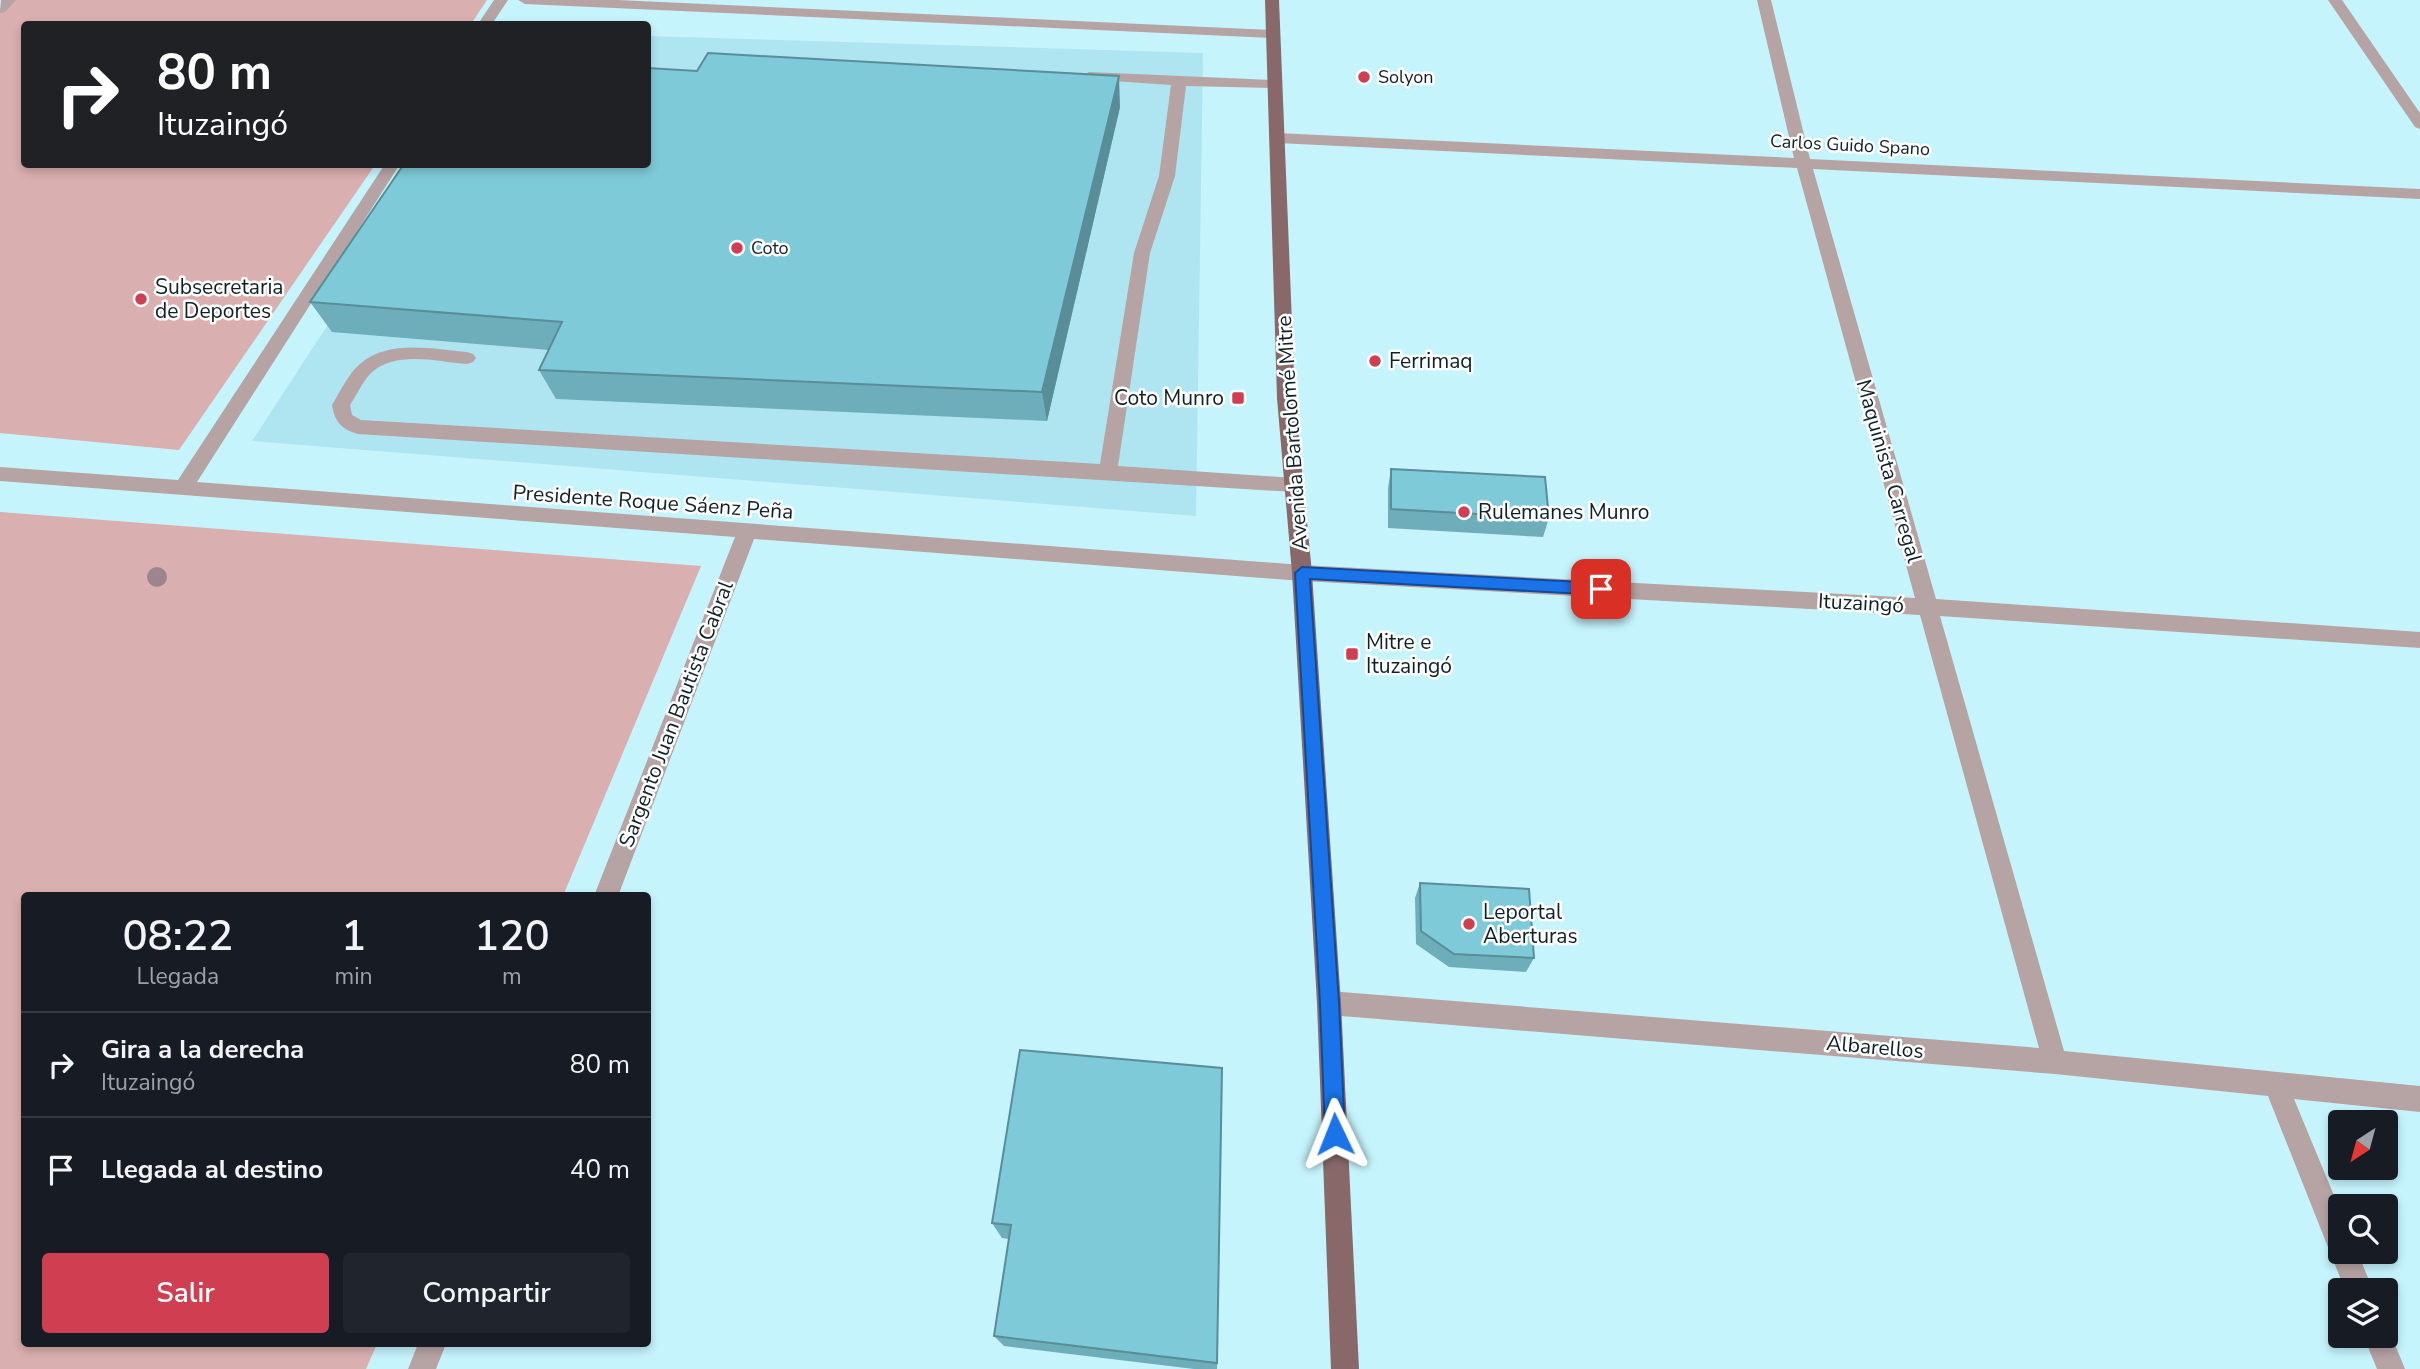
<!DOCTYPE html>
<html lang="es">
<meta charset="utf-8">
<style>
:root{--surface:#171b24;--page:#20242c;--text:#f1f3f6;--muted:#9ea1a6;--line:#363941;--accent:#cf3e51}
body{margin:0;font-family:"Nunito Sans",sans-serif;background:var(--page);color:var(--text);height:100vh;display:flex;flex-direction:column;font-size:26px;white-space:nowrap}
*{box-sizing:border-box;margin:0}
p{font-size:23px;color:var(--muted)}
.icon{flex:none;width:38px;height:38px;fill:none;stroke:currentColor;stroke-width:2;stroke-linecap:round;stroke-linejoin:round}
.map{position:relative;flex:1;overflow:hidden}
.side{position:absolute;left:21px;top:892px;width:630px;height:455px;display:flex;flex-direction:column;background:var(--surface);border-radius:7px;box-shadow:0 4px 10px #0003}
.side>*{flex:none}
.guide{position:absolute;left:21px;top:21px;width:630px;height:147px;border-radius:7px;box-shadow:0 4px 10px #0003;background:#202124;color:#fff;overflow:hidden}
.needle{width:46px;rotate:216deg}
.fabs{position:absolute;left:2328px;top:1110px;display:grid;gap:14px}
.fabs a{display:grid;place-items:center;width:70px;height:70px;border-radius:7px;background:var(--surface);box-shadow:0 4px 10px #0003;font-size:35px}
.pin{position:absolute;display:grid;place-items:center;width:60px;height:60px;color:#fff;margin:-30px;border-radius:14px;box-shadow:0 4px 10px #0006}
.me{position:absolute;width:77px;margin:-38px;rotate:358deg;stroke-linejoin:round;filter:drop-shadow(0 0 5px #0008)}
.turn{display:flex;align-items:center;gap:24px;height:147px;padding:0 21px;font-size:32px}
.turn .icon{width:91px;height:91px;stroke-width:2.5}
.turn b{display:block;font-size:49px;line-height:60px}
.eta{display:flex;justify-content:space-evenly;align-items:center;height:119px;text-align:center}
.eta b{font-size:42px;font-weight:600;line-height:49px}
.action{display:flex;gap:14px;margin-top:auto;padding:14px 21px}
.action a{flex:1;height:80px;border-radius:7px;background:var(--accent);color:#fff;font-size:28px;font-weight:600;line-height:80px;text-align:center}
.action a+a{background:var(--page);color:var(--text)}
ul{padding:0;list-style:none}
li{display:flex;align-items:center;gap:21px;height:105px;padding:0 21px;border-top:2px solid var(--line)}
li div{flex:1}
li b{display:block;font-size:26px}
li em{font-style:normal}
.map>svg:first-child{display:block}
.built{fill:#afe5f0}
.green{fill:#daafaf}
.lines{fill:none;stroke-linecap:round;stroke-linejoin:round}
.minor{fill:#b6a3a3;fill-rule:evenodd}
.major{fill:#886869;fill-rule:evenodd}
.tree{fill:#9c868e}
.wall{fill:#6daeba}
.shaded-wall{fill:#598d97}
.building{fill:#7fcad8;stroke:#598d97;stroke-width:2}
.route{fill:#1a73e8;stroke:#114b97;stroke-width:2}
.poi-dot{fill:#cf3e51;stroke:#fff;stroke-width:2.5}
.labels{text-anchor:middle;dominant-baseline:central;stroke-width:5;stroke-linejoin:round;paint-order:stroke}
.far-poi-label{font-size:18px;fill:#102125;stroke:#fff;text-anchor:start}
.far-street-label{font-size:18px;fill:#102125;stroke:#fff}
.poi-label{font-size:21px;fill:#102125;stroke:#fff;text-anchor:start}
.street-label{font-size:21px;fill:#102125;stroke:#fff}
</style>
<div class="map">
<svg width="2420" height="1369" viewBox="0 0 2420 1369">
<rect width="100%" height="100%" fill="#c6f4fd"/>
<!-- built -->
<path class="built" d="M648,36L1203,53L1196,516L252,441L432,165L648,164Z"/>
<!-- green -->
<path class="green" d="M10,0H487L471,24H24V164L375,165L179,450L0,433V9Z
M0,512L701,566L563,896H24V1344H377L366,1369H0Z"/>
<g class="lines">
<!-- minor -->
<path class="minor" d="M16,0L5,12L0,13L1,0Z
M494,0H508L492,24H478Z
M518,0H617L1273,30L1280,34L1273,38L525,4Z
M1757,0H1771L1810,159L2420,189V199L1813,169L1936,599L2420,632V648L1940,616L2064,1051L2420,1086V1112L2294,1099L2340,1210V1251H2357L2373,1290H2345L2268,1096L2055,1074L1329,1015L1320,1011L1317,1003L1320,995L1329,991L2039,1048L1920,615L1302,581L754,539L618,896H594L735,537L0,481V467L178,480L385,164H400L197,482L1302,565L1915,598L1797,168L1277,143L1269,138L1277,133L1794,158Z
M2328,0H2342L2420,113V129L2415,127Z
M1089,72L1274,80L1281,84L1274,88L1186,86L1175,176L1150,253L1118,466L1294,478L1301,480L1303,485L1301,490L1294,492L358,434C341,429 335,422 332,405C340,392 348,374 360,364C388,339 433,349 467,352L473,354L476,358L473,362L467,364C437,362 396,350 371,373C362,382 357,395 350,405L352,415L361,420L1100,464L1134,253L1159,176L1171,85L1084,79L1082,76Z
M2385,1325H2387L2405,1369H2377L2363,1335H2385Z
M418,1344H446L436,1369H408Z"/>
<!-- major -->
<path class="major" d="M1265,0H1279L1295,398L1312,573L1341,1003L1359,1369H1331L1317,1003L1292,573L1277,398Z"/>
</g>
<!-- trees -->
<circle class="tree" cx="157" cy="577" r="10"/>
<!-- wall -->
<path class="wall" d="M1120,107L1047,421L556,399L539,370L549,350L332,332L310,302Z
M1391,469L1549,518L1543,537L1388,528V488Z
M1420,883L1534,958L1526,972L1449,967L1416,944L1415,898Z
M1222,1068L1217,1369H1194L1004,1346L994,1336L1009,1239L1002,1238L992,1223Z"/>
<!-- shaded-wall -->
<path class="shaded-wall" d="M1119,76L1120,107L1047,421L1042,392Z"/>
<!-- building -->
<path class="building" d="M708,53L1119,76L1042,392L539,370L562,322L310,302L404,164H648V68L697,71Z
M1391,469L1545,477L1549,518L1391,509Z
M1420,883L1529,889L1534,958L1454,954L1421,931Z
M1020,1050L1222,1068L1217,1363L994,1336L1011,1225L992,1223Z"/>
<!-- route -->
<path class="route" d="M1302,567L1601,583L1609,589L1601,595L1310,579L1339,1003L1345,1134L1342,1141L1335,1143L1328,1141L1325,1134L1320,1003L1295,573Z"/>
<!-- markers -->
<g class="poi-dot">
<circle cx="1364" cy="77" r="7"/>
<circle cx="737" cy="248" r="7"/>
<circle cx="141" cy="299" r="7"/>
<circle cx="1375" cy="361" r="7"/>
<rect x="1231" y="391" width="14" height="14" rx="3.5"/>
<circle cx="1464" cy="512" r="7"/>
<rect x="1345" y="647" width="14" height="14" rx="3.5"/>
<circle cx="1469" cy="924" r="7"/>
</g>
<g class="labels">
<!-- far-poi labels -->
<g class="far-poi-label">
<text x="1378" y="77">Solyon</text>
<text x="751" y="248">Coto</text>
</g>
<!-- far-street labels -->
<g class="far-street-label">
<text transform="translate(1850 145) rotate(3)">Carlos Guido Spano</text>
</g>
<!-- poi labels -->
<g class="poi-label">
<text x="155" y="287">Subsecretaria<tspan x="155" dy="24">de Deportes</tspan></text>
<text x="1389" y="361">Ferrimaq</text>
<text x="1224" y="398" text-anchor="end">Coto Munro</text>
<text x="1478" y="512">Rulemanes Munro</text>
<text x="1366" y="642">Mitre e<tspan x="1366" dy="24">Ituzaingó</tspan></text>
<text x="1483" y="912">Leportal<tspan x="1483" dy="24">Aberturas</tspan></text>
</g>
<!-- street labels -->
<g class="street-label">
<text transform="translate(1292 433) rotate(-94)">Avenida Bartolomé Mitre</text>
<text transform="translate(1889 471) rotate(74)">Maquinista Carregal</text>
<text transform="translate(653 502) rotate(4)">Presidente Roque Sáenz Peña</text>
<text transform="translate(1861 603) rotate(3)">Ituzaingó</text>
<text transform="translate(676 714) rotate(-69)">Sargento Juan Bautista Cabral</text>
<text transform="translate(1875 1047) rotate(5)">Albarellos</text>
</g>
</g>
</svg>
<div class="fabs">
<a><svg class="needle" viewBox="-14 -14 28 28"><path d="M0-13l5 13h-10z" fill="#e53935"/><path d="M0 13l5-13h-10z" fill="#9ea1a6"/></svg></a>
<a><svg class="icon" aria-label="search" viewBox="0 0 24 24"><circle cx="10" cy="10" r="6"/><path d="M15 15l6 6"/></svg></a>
<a><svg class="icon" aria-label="layers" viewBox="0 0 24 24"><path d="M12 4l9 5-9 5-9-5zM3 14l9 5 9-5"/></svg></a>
</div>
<div class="pin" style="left:1601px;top:589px;background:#d93025"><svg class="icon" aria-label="arrive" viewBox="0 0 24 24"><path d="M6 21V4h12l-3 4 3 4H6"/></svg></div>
<svg class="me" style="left:1335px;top:1134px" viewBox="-20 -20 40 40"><path d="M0-17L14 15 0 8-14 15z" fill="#1a73e8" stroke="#fff" stroke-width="4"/></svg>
<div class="guide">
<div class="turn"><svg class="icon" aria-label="right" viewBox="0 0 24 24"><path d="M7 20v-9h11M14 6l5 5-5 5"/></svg><div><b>80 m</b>Ituzaingó</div></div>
</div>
<section class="side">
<div class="eta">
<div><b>08:22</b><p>Llegada</p></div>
<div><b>1</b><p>min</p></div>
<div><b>120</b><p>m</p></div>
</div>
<ul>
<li><svg class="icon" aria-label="right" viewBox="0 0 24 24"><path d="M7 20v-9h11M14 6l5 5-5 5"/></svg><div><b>Gira a la derecha</b><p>Ituzaingó</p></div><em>80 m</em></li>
<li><svg class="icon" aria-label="arrive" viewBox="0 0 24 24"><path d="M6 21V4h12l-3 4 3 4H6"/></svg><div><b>Llegada al destino</b></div><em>40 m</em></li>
</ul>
<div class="action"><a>Salir</a><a>Compartir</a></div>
</section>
</div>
